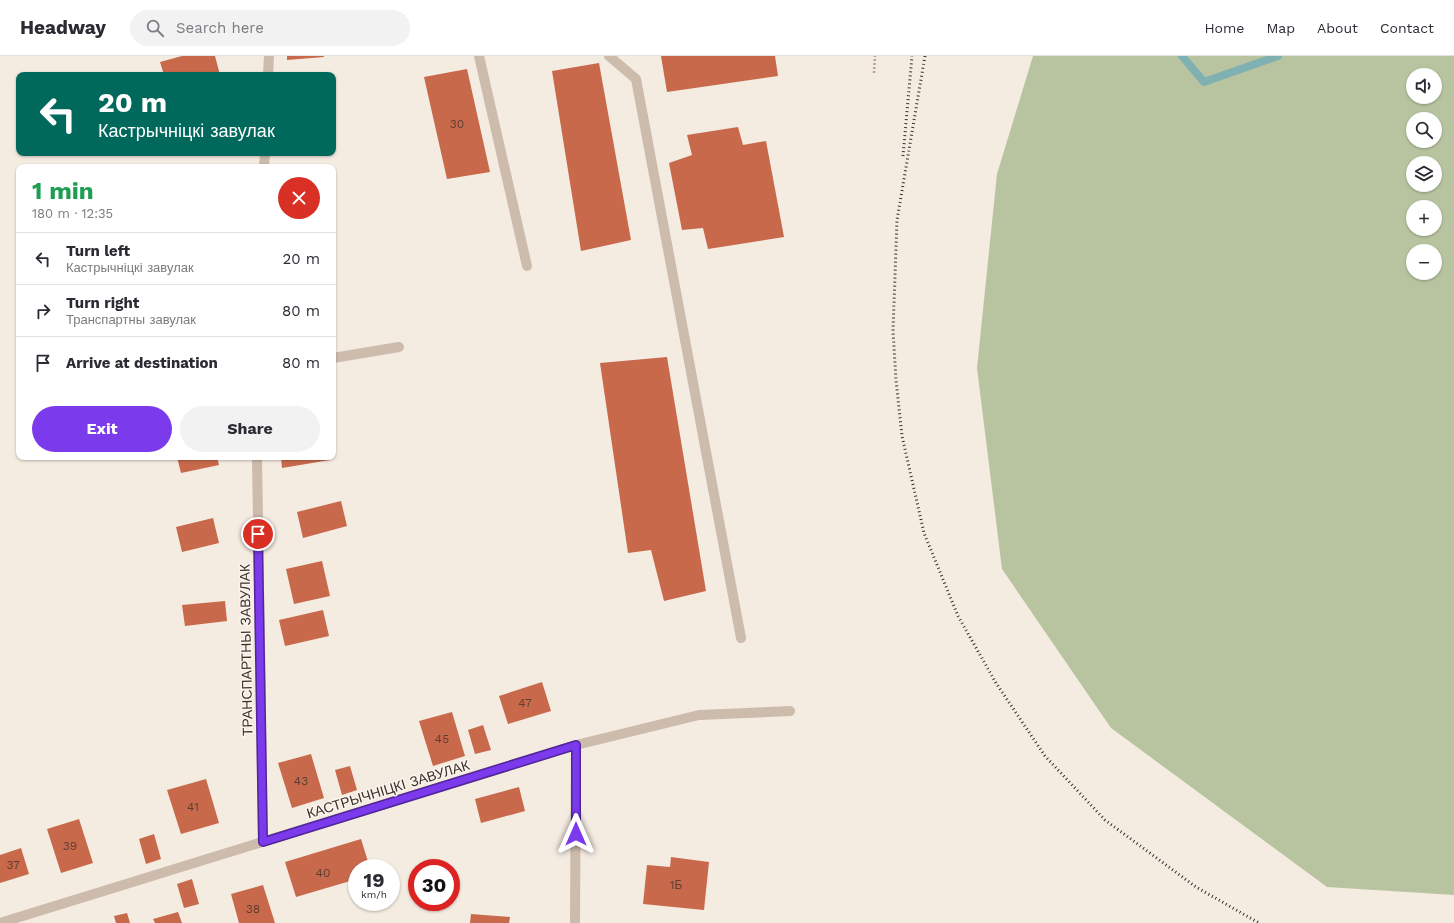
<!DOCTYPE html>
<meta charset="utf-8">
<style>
:root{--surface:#fff;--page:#f2f2f3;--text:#2b2b33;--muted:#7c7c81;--line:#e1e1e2;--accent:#7c3aed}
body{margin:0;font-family:"Work Sans",sans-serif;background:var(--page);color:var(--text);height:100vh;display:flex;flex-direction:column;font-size:15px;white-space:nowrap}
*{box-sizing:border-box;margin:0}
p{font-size:13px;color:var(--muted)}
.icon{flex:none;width:22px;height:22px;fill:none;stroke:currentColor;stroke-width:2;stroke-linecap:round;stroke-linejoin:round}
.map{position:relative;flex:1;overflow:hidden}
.panel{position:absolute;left:16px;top:108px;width:320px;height:296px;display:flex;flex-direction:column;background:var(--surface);border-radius:8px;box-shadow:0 1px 3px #0004}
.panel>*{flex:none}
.guide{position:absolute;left:16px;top:16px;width:320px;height:84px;border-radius:8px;box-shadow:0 1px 3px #0004;background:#00695c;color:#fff;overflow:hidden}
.buttons{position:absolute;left:1406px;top:12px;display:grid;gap:8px}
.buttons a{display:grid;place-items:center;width:36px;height:36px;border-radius:50%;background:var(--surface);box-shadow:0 1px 3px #0004;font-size:20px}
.speed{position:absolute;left:348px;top:803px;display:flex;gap:8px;font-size:20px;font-weight:700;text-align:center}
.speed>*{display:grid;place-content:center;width:52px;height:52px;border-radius:50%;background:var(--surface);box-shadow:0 1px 3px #0004;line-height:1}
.speed small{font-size:10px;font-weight:400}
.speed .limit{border:6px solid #d22;background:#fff;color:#111}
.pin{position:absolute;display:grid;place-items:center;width:34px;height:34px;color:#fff;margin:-17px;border:2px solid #fff;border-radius:50%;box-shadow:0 1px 4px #0007}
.me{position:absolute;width:44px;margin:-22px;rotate:0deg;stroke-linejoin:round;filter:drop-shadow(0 0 3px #0008)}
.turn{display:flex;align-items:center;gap:14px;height:84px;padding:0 16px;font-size:18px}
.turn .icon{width:52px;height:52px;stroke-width:2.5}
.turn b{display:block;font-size:28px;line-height:34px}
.round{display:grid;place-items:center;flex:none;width:42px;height:42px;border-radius:21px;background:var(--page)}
.overview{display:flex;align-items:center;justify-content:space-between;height:68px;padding:0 16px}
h1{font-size:24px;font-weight:700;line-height:30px;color:#1e9e55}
.primary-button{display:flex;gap:8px;margin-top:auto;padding:8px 16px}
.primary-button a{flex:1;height:46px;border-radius:24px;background:var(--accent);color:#fff;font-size:16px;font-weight:700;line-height:46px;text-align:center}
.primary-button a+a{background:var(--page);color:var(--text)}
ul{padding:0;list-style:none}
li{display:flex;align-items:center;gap:12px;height:52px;padding:0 16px;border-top:1px solid var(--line)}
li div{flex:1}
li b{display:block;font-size:15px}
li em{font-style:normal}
header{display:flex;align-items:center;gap:24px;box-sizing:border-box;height:56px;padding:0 20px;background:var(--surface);border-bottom:1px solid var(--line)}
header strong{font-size:19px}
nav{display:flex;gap:22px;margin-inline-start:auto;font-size:14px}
.search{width:280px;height:36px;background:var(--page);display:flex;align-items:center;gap:10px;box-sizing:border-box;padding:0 14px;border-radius:22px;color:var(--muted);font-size:15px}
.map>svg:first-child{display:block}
.green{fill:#b8c4a0;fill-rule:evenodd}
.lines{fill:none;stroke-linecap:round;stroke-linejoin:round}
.stream{stroke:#7fb0b2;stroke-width:8}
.building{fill:#c8694b}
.path{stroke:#b9a596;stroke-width:2.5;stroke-dasharray:2 2;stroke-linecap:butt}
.service{stroke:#cdbbac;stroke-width:10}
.minor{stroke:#cdbbac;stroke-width:10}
.rail{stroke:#3b302b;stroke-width:3;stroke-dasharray:1 3;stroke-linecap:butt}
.route-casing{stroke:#51269a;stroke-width:10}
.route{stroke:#7c3aed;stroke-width:7}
.labels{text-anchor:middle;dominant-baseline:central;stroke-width:3;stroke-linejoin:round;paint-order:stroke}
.number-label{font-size:12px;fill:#5e3e33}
.street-label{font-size:14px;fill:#3b302b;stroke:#fbf5ee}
</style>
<header>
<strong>Headway</strong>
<div class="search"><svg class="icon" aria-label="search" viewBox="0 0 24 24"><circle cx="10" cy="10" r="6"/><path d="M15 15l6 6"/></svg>Search here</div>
<nav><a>Home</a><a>Map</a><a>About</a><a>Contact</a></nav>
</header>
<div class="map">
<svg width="1454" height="867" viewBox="0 0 1454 867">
<rect width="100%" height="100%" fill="#f4ebe1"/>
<!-- green -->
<path class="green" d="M1033,0H1454V839L1327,831L1111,672L1002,513L977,312L997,118ZM1413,19H1435V41H1413ZM1413,63H1435V85H1413ZM1413,107H1435V129H1413ZM1413,151H1435V173H1413ZM1413,195H1435V217H1413Z"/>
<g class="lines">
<!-- stream -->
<path class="stream" d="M1182,0L1204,26L1278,0"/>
</g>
<!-- building -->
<path class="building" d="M182,0H215L220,19H164L160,6Z
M287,0H324V1L287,4Z
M661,0H775L778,20L667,36Z
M599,7L631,184L581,195L552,15Z
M467,13L490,116L447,123L424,21Z
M738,71L743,89L766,85L784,181L708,193L703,172L682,174L669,107L692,99L687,79Z
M667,301L706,535L664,545L651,494L628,497L600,307Z
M177,401H217L219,409L181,417Z
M281,401H329L330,404L282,412Z
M341,445L347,470L303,482L297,456Z
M213,462L219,487L182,496L176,471Z
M322,505L330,540L294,548L286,513Z
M225,545L227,565L185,570L182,549Z
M323,554L329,580L285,590L279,564Z
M542,626L551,655L508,668L499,640Z
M452,656L465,700L433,710L419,665Z
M483,669L491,694L475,698L468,674Z
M311,698L324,742L292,752L278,707Z
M350,710L357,734L342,739L335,714Z
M206,723L219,767L181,778L167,734Z
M519,731L525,755L481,767L475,743Z
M79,763L93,807L61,817L47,773Z
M154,778L161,803L146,808L139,783Z
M361,783L370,812H357V823L296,841L285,806Z
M21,792L29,818L0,827V799Z
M671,801L709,806L704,854L643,848L647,809L670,811Z
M192,823L199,848L184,852L177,828Z
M263,829L275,867H239L231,838Z
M178,856L182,867H155L153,863Z
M127,857L130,867H116L114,860Z
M471,858L510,861L509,867H470Z"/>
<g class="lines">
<!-- path -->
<path class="path" d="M874,17L875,0"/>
<!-- service -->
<path class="service" d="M479,0L527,210
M609,0L636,23L741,582
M333,302L399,291"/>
<!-- minor -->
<path class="minor" d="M268,19L269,0
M264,111L265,97
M257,401L263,786
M0,867L576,689L699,659L790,655
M575,867L576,689"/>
<!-- rail -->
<path class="rail" d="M925,0L897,164L893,275L896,324L902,380L924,477L958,560L996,627L1045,700L1105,764L1196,831L1259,867
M903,100L912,0"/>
</g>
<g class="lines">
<!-- route casing -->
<g class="route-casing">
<path id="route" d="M258,478L263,786L576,689V778"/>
</g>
<!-- route -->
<use href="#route" class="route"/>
</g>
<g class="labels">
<!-- number labels -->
<g class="number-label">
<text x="457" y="68">30</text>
<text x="525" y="647">47</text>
<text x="442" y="683">45</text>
<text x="301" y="725">43</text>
<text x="193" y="751">41</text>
<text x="70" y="790">39</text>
<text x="13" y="809">37</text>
<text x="323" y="817">40</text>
<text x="676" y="829">1Б</text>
<text x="253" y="853">38</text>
</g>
<!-- street labels -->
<g class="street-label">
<text transform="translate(246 594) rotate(-91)">ТРАНСПАРТНЫ ЗАВУЛАК</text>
<text transform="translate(388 733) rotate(-17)">КАСТРЫЧНІЦКІ ЗАВУЛАК</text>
</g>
</g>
</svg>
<div class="buttons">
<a><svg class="icon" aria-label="sound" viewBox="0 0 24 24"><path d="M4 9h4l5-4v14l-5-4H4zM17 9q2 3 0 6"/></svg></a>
<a><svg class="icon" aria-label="search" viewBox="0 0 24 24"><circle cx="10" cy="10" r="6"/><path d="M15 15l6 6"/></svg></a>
<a><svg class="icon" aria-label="layers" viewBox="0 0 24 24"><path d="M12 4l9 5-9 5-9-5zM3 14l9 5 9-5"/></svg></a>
<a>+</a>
<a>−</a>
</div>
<div class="speed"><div>19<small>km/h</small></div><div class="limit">30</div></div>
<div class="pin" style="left:258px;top:478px;background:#d93025"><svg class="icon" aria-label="arrive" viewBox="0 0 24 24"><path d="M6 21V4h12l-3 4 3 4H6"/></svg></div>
<svg class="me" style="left:576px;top:778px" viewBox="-20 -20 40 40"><path d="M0-17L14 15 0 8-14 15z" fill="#7c3aed" stroke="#fff" stroke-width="4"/></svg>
<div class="guide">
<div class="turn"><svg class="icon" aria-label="left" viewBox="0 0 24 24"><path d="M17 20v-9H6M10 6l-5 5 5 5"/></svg><div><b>20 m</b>Кастрычніцкі завулак</div></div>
</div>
<section class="panel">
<div class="overview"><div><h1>1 min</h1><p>180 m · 12:35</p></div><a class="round" style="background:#d93025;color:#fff"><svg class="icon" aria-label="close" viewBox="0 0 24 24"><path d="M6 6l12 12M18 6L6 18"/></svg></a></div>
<ul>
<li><svg class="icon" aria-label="left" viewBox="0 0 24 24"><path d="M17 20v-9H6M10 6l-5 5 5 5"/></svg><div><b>Turn left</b><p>Кастрычніцкі завулак</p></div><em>20 m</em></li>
<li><svg class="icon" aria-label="right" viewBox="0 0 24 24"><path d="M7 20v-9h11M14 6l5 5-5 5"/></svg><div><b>Turn right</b><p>Транспартны завулак</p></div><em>80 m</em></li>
<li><svg class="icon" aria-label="arrive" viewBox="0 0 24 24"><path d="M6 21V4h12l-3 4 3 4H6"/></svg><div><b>Arrive at destination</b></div><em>80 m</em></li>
</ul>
<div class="primary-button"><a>Exit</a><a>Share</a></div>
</section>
</div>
